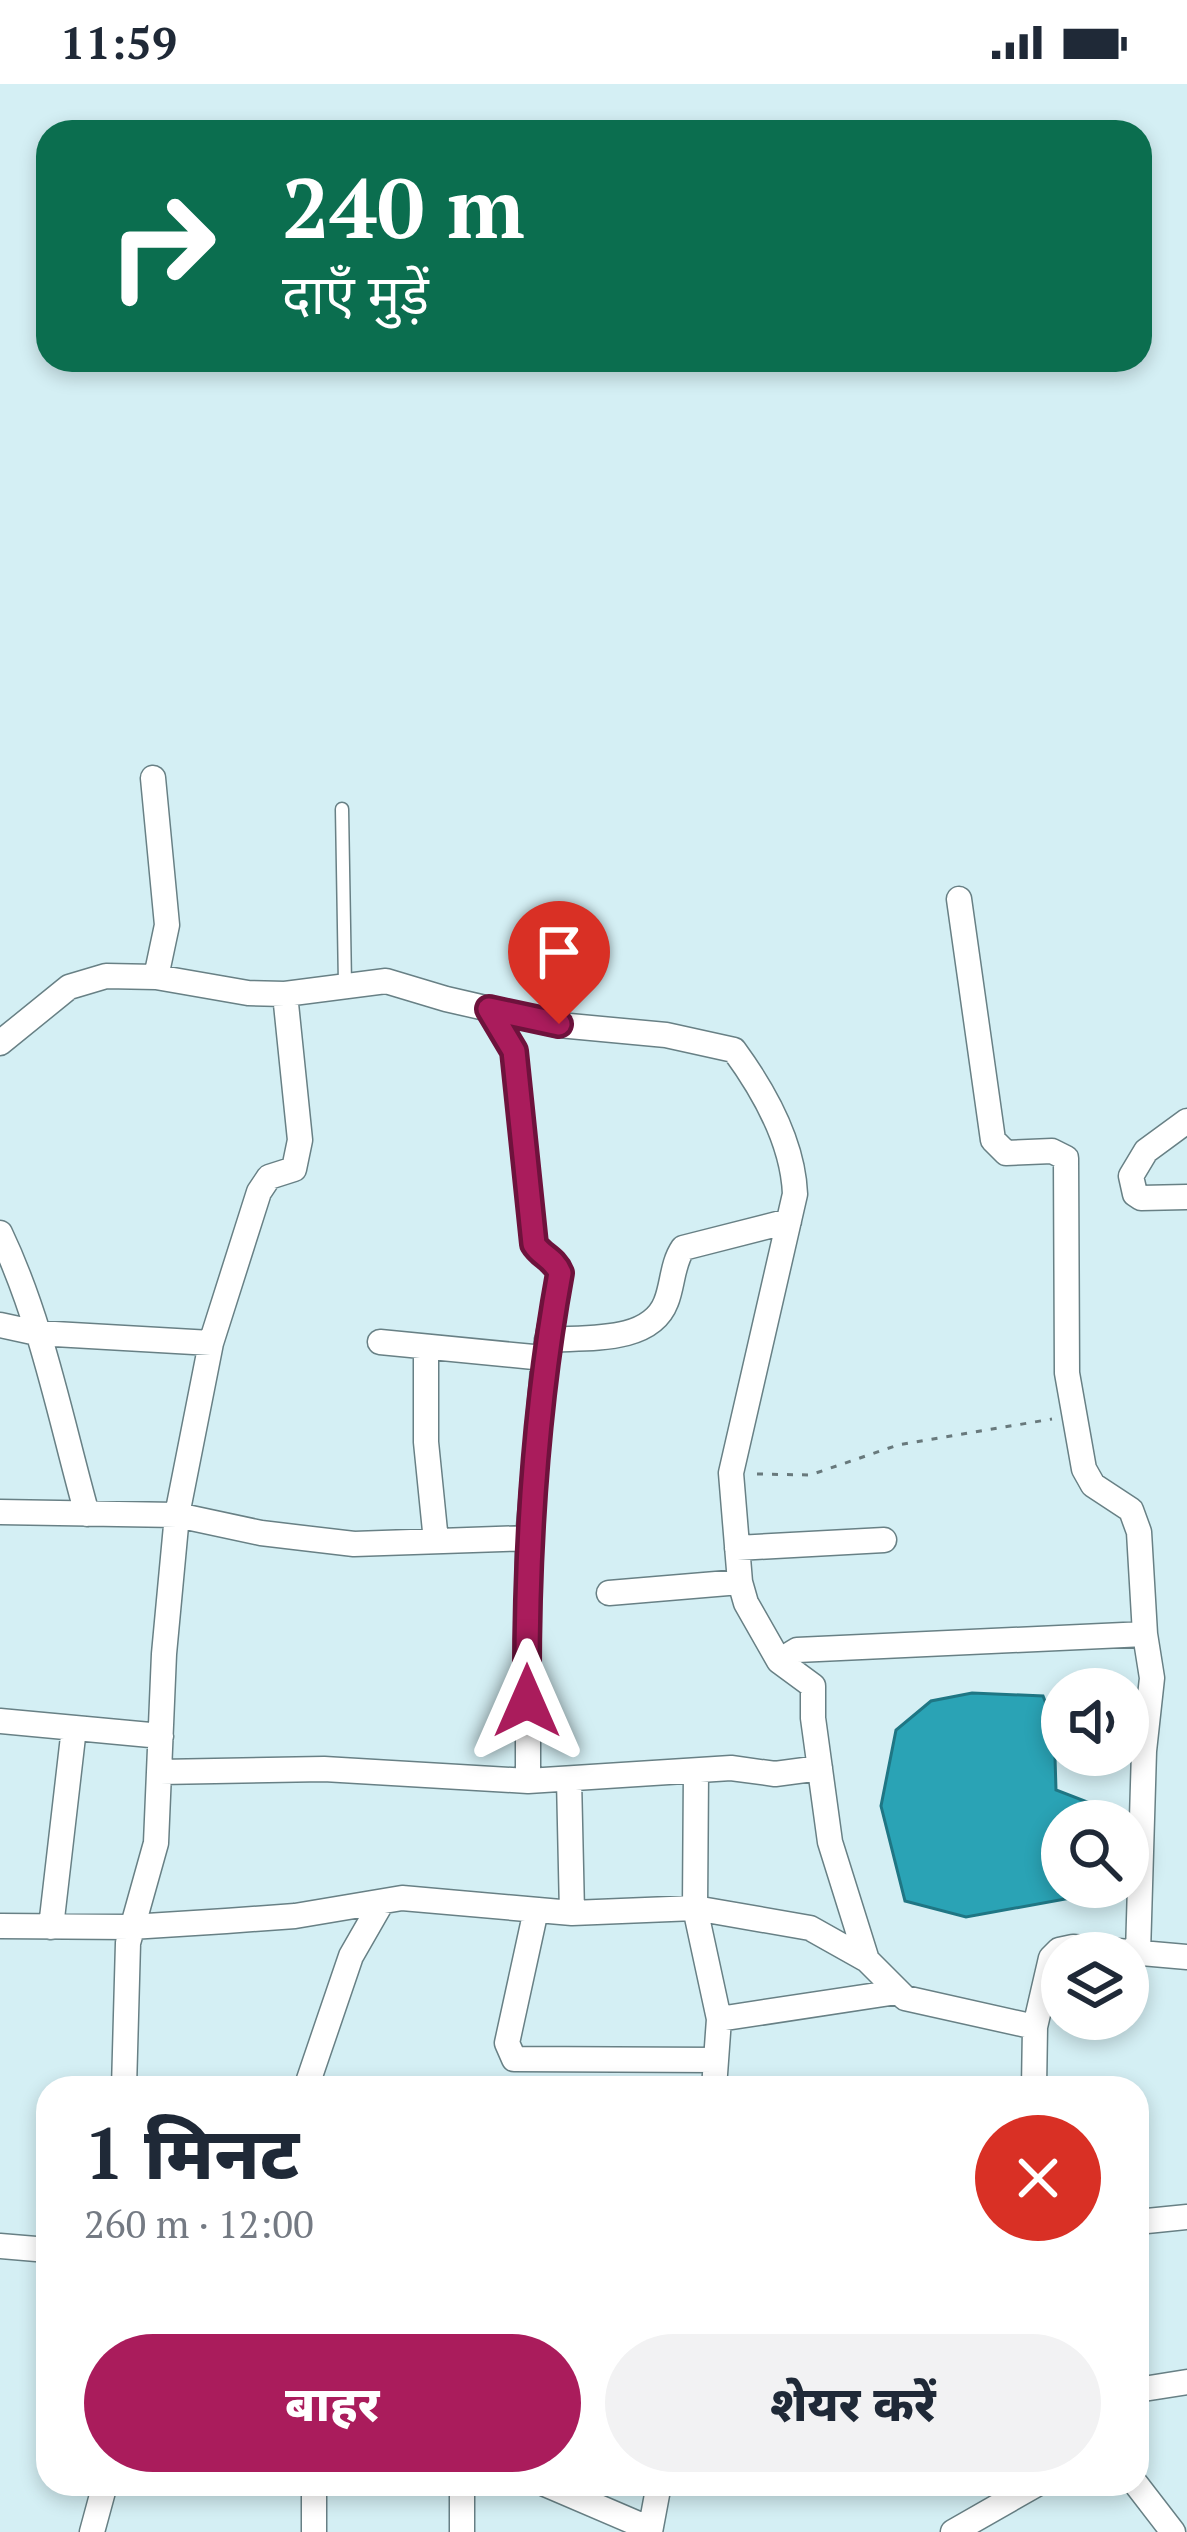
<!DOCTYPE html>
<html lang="hi">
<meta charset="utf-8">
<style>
:root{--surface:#fff;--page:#f2f2f3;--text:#1f2937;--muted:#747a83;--accent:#aa1c5c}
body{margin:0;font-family:"PT Serif","Noto Sans Devanagari",serif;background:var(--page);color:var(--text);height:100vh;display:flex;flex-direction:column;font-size:45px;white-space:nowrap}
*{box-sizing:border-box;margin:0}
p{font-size:39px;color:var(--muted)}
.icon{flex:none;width:66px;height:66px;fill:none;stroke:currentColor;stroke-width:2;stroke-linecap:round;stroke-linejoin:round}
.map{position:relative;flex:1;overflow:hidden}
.details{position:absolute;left:36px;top:1992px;width:1113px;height:420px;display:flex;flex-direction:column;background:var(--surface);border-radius:36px;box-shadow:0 6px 18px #0003}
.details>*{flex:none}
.top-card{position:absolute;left:36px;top:36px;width:1116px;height:252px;border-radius:36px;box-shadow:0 6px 18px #0003;background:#0b6e4f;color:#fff;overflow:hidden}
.tools{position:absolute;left:1041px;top:1584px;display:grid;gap:24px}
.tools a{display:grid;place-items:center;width:108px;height:108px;border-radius:50%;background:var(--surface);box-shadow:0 6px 18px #0003;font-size:60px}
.pin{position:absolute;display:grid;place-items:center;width:102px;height:102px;color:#fff;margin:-123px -51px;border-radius:50% 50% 50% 0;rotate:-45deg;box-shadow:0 0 12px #0007}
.pin .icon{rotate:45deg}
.me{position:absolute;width:132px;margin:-66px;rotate:0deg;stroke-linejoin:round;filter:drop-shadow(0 0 9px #0008)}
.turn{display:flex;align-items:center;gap:42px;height:252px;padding:0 48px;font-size:54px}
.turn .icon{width:156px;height:156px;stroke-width:2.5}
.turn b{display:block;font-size:84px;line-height:102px}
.round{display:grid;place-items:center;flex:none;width:126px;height:126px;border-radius:63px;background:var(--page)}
.headline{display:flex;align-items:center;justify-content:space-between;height:204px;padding:0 48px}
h1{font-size:72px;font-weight:800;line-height:90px}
.primary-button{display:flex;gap:24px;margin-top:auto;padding:24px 48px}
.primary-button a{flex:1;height:138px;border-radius:72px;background:var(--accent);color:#fff;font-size:48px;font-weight:800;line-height:138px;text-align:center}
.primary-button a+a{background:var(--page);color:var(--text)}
.status{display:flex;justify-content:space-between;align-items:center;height:84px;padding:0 60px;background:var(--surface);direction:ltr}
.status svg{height:33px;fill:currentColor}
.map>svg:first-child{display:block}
.water{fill:#2aa3b5;stroke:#1f7684;stroke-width:3}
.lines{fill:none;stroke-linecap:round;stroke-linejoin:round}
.service-casing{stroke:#688085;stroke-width:15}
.minor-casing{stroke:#688085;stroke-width:27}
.path{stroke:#68797c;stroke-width:3;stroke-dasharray:6 9;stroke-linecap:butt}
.service{stroke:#fff;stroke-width:12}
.minor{stroke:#fff;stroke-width:24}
.route-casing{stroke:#6e123c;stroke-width:30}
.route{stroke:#aa1c5c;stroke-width:21}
</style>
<div class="status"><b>11:59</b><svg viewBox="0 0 49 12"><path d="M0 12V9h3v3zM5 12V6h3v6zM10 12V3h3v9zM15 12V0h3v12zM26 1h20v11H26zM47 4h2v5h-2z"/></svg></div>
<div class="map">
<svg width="1187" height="2448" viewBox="0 0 1187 2448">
<rect width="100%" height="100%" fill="#d4eff4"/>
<!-- water -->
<path class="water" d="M972,1609L1043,1612L1054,1640L1056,1706L1116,1729L1117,1737H1062V1803H1086L1087,1811L966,1833L905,1817L881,1722L896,1646L931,1617Z"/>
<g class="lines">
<!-- service casing -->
<g class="service-casing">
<path id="service" d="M342,725L345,901"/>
</g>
<!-- minor casing -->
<g class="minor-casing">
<path id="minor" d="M153,694L167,841L156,893
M959,815L993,1056L1006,1069L1052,1067L1066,1074L1067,1289L1084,1385L1093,1401L1131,1426L1139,1448L1145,1550L1152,1594L1144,1667L1138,1869
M489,925L514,967L534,1159C541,1172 554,1174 560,1189L544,1274L528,1454V1697
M0,959L69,903L106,892L156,893L248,909L285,910L386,897L446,915L559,941L666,951L734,966C764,1007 793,1059 795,1110L731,1389L740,1498L746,1519L779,1577L813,1602V1634L830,1758L867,1876
M1187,1037L1146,1067L1131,1092L1135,1110L1141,1114L1187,1113
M0,1149C42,1237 61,1337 87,1430
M0,1241L37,1249L211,1259
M547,1256C585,1253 650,1260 666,1218C673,1201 672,1180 683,1164L789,1137
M380,1258L544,1274
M426,1263V1358L436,1457
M0,1428L177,1431L261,1449L354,1460L528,1454
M737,1464L884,1456
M609,1509L740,1498
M779,1577L797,1566L1145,1550
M0,1637L161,1652
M696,1687L695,1824L719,1935L714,2004
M160,1688L324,1685L528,1697L731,1684L775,1690L820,1684
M569,1695L572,1829
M536,1826L507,1959L514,1975L716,1976
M0,1842L131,1843L226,1837L295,1832L402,1814L572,1829L695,1824L810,1844L867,1876L905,1914L1035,1943
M51,1843L74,1644
M719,1935L897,1908
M124,2004L128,1859L156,1759L164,1570L177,1431L211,1259L259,1108L269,1093L294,1085L300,1056L285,910
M306,2004L351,1872L382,1818
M1034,2004L1035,1943L1051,1874L1059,1866L1073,1863L1187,1873
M1137,2138L1187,2133
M0,2162L48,2166
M1137,2306L1187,2298
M545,2400L650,2445
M1136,2400L1173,2448
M92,2448L105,2400
M314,2448V2400
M462,2448V2400
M650,2448L659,2400
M953,2448L1037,2400"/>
</g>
<!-- path -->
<path class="path" d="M757,1390L810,1391L898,1361L1052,1335"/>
<!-- service -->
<use href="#service" class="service"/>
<!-- minor -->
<use href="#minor" class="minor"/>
</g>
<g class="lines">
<!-- route casing -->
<g class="route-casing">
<path id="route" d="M527,1617C526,1473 534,1331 560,1189C554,1174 541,1172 534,1160L514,967L489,925L559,940"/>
</g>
<!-- route -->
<use href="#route" class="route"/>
</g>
</svg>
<div class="tools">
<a><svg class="icon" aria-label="sound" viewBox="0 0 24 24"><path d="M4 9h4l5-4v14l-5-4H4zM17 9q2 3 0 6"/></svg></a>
<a><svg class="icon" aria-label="search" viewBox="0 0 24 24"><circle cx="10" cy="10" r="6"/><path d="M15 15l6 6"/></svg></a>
<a><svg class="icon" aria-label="layers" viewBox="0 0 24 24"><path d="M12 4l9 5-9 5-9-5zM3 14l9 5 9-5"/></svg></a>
</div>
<div class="pin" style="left:559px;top:940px;background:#d93025"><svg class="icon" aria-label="arrive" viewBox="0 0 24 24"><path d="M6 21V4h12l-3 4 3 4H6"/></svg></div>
<svg class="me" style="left:527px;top:1617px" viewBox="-20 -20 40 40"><path d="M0-17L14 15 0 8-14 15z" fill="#aa1c5c" stroke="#fff" stroke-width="4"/></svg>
<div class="top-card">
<div class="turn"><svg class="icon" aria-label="right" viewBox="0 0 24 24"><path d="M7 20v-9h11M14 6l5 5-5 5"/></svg><div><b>240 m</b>दाएँ मुड़ें</div></div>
</div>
<section class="details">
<div class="headline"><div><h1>1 मिनट</h1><p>260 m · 12:00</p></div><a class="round" style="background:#d93025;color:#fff"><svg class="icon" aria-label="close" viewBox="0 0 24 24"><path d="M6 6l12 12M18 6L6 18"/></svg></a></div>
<div class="primary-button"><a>बाहर</a><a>शेयर करें</a></div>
</section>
</div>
